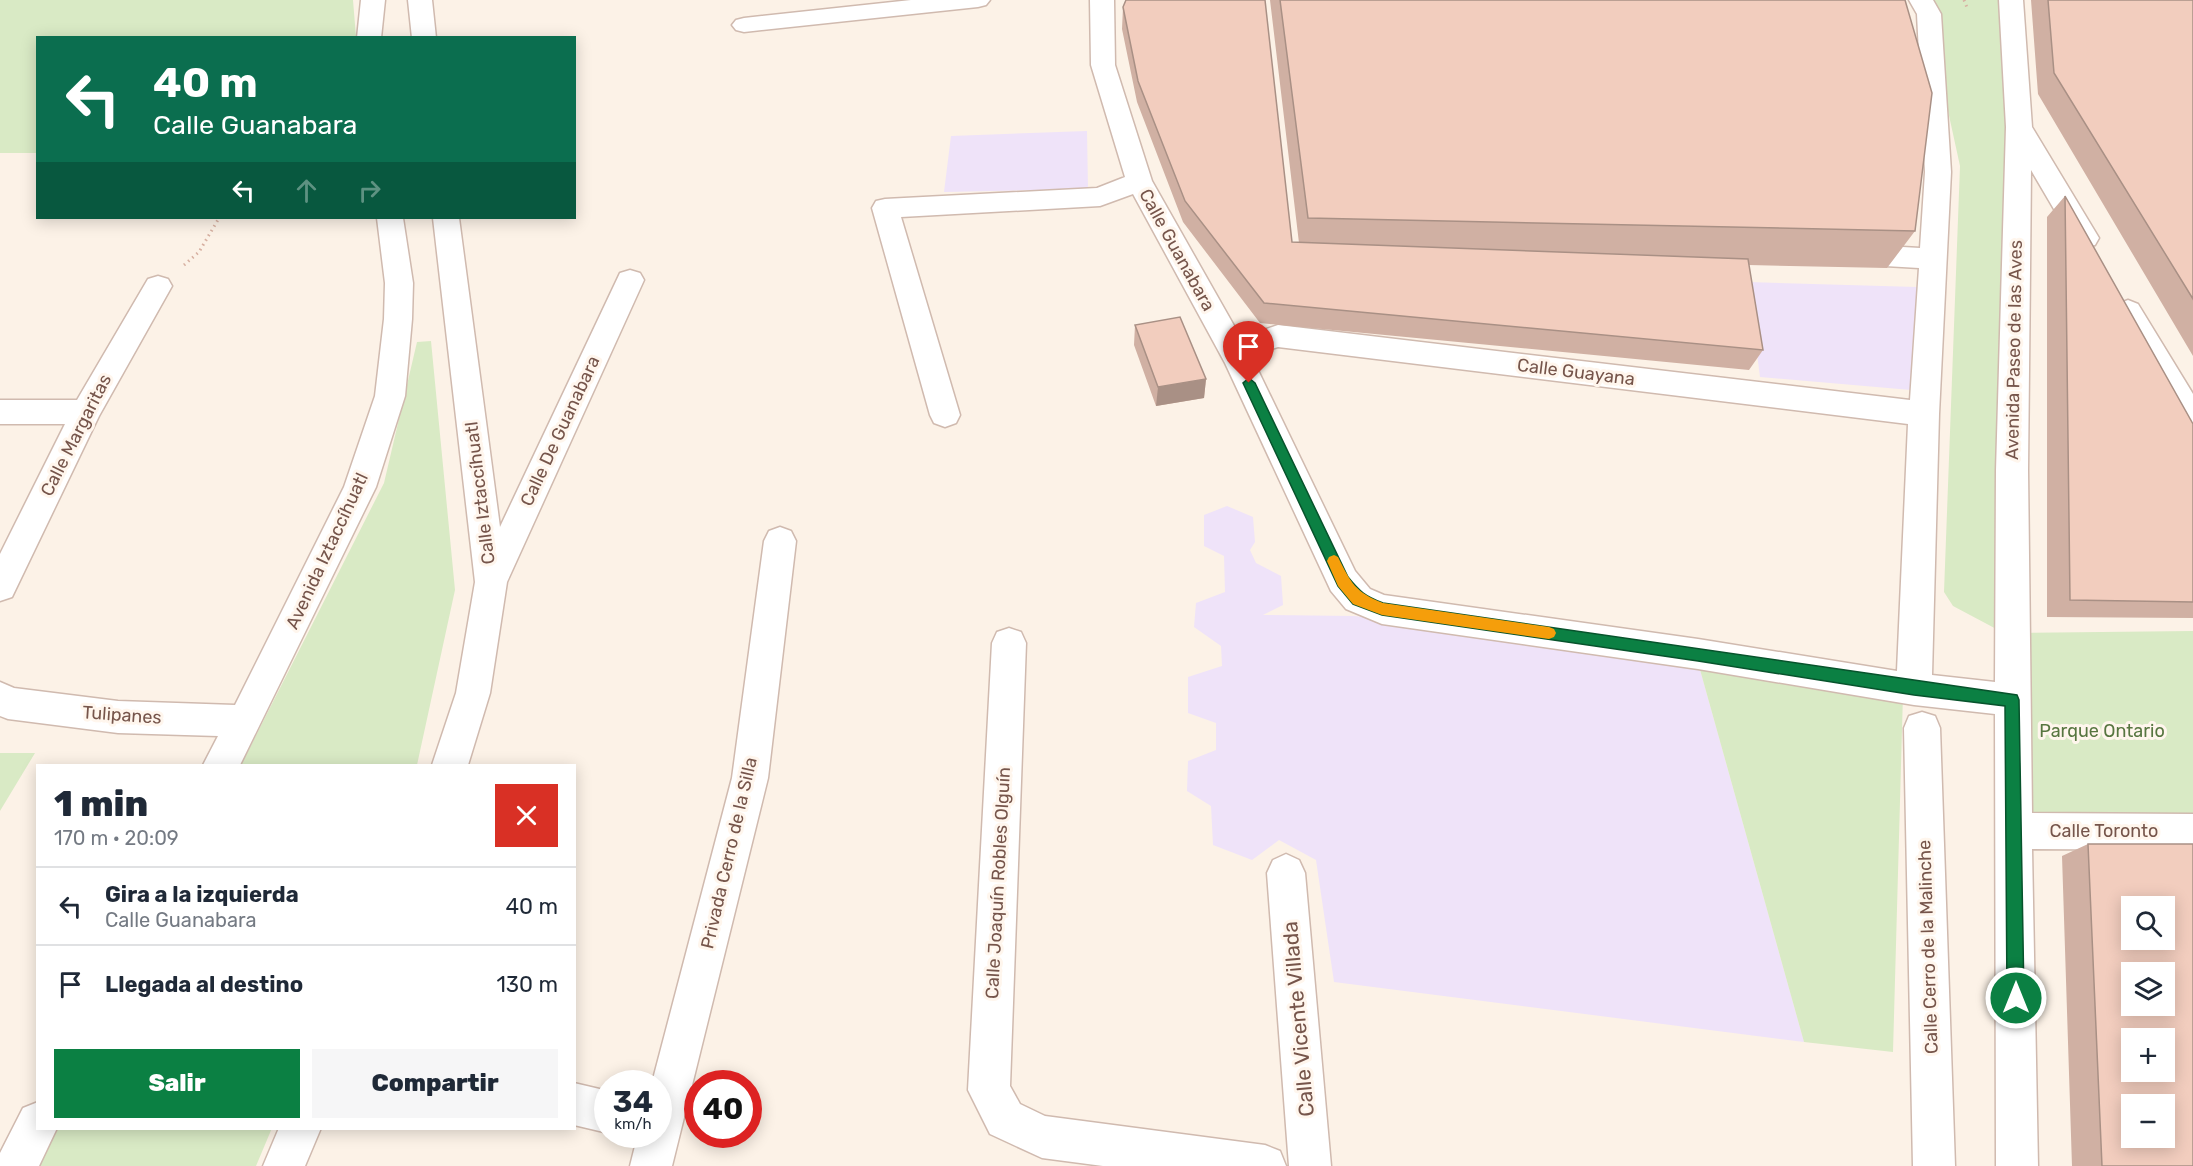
<!DOCTYPE html>
<html lang="es">
<meta charset="utf-8">
<style>
:root{--surface:#fff;--page:#f6f6f7;--text:#1f2937;--muted:#747a83;--line:#e0e1e3;--accent:#0b8043}
body{margin:0;font-family:Rubik,sans-serif;background:var(--page);color:var(--text);height:100vh;display:flex;flex-direction:column;font-size:22px;white-space:nowrap}
*{box-sizing:border-box;margin:0}
p{font-size:20px;color:var(--muted)}
.icon{flex:none;width:33px;height:33px;fill:none;stroke:currentColor;stroke-width:2;stroke-linecap:round;stroke-linejoin:round}
.map{position:relative;flex:1;overflow:hidden}
.panel{position:absolute;left:36px;top:764px;width:540px;height:366px;display:flex;flex-direction:column;background:var(--surface);border-radius:0px;box-shadow:0 3px 15px #0003}
.panel>*{flex:none}
.guide{position:absolute;left:36px;top:36px;width:540px;height:183px;border-radius:0px;box-shadow:0 3px 15px #0003;background:#0b6e4f;color:#fff;overflow:hidden}
.controls{position:absolute;left:2121px;top:896px;display:grid;gap:12px}
.controls a{display:grid;place-items:center;width:54px;height:54px;border-radius:0px;background:var(--surface);box-shadow:0 3px 15px #0003;font-size:30px}
.speed{position:absolute;left:594px;top:1070px;display:flex;gap:12px;font-size:30px;font-weight:700;text-align:center}
.speed>*{display:grid;place-content:center;width:78px;height:78px;border-radius:50%;background:var(--surface);box-shadow:0 3px 15px #0003;line-height:1}
.speed small{font-size:15px;font-weight:400}
.speed .limit{border:9px solid #d22;background:#fff;color:#111}
.pin{position:absolute;display:grid;place-items:center;width:51px;height:51px;color:#fff;margin:-62px -26px;border-radius:50% 50% 50% 0;rotate:-45deg;box-shadow:0 0 6px #0007}
.pin .icon{rotate:45deg}
.me{position:absolute;width:66px;margin:-33px;rotate:0deg;stroke-linejoin:round;filter:drop-shadow(0 0 4px #0008)}
.turn{display:flex;align-items:center;gap:21px;height:126px;padding:0 18px;font-size:27px}
.turn .icon{width:78px;height:78px;stroke-width:2.5}
.turn b{display:block;font-size:42px;line-height:51px}
.lanes{display:flex;align-items:center;height:57px;padding:0 18px;background:#0003;justify-content:center;gap:30px;direction:ltr}
.lanes .off{opacity:.35}
.round{display:grid;place-items:center;flex:none;width:63px;height:63px;border-radius:0px;background:var(--page)}
.head{display:flex;align-items:center;justify-content:space-between;height:102px;padding:0 18px}
h1{font-size:36px;font-weight:800;line-height:45px}
.cta{display:flex;gap:12px;margin-top:auto;padding:12px 18px}
.cta a{flex:1;height:69px;border-radius:0px;background:var(--accent);color:#fff;font-size:24px;font-weight:800;line-height:69px;text-align:center}
.cta a+a{background:var(--page);color:var(--text)}
ul{padding:0;list-style:none}
li{display:flex;align-items:center;gap:18px;height:78px;padding:0 18px;border-top:2px solid var(--line)}
li div{flex:1}
li b{display:block;font-size:22px}
li em{font-style:normal}
.map>svg:first-child{display:block}
.education{fill:#efe3f9}
.green{fill:#d9eac5}
.lines{fill:none;stroke-linecap:round;stroke-linejoin:round}
.minor-casing{stroke:#d0baaf;stroke-width:3}
.path{stroke:#d7b0a1;stroke-width:3;stroke-dasharray:1.5 4;stroke-linecap:butt}
.minor{fill:#fff;fill-rule:evenodd}
.wall{fill:#d0b0a3}
.shaded-wall{fill:#a99085}
.building{fill:#f2cdbe;stroke:#a99085;stroke-width:1.5;fill-rule:evenodd}
.route{fill:#0b8043;stroke:#07532c;stroke-width:1.5}
.slow{fill:#f59e0b}
.labels{text-anchor:middle;dominant-baseline:central;stroke-width:6;stroke-linejoin:round;paint-order:stroke}
.street-label{font-size:18px;fill:#76554b;stroke:#fff6ed}
.park-label{font-size:18px;fill:#577640;stroke:#fff6ed}
.near-street-label{font-size:21px;fill:#76554b;stroke:#fff6ed}
</style>
<div class="map">
<svg width="2193" height="1166" viewBox="0 0 2193 1166">
<rect width="100%" height="100%" fill="#fcf2e7"/>
<!-- education -->
<path class="education" d="M1087,131L1088,189L944,192L951,136Z
M1748,282L1917,287L1911,390L1760,377Z
M1227,506L1253,517L1255,542L1250,550L1256,563L1281,576L1283,605L1263,615L1355,616L1699,666L1804,1042L1334,982L1316,860L1279,840L1252,860L1213,845L1211,806L1187,791L1188,761L1216,750V723L1188,713V677L1222,666L1221,646L1194,627L1196,603L1225,592L1224,556L1204,546V515Z"/>
<!-- green -->
<path class="green" d="M0,0H353L356,37L38,38L37,153H0Z
M1921,0H2003L2010,117L2002,632L1953,606L1944,592L1960,166L1926,10Z
M431,341L455,590L417,765H241L384,483L417,342Z
M2193,631V830L2015,831L2013,633Z
M1699,666L1903,694L1893,1052L1804,1042Z
M0,753H35L0,811Z
M57,1128H272L256,1166H37Z"/>
<g class="lines">
<!-- minor casing -->
<g class="minor-casing">
<path id="minor" d="M361,0H385L381,38H357Z
M408,0H432L436,38H412Z
M911,0H990L986,5L978,7L744,32L736,30L732,25L736,20L744,18Z
M1090,0H1114L1115,65L1152,181L1241,338L1278,325L1910,400L1919,268L1851,264L1841,261L1837,254L1841,247L1851,244L1920,248L1925,172L1917,14L1909,0H1933L1941,14L1951,172L1939,414L1932,675L1995,682L1996,470L2006,127L1999,0H2023L2032,127L2099,238L2095,245L2085,248L2075,245L2031,170L2028,470L2032,813L2193,814V850L2032,849L2038,1166H1996L1995,714L1914,705L1698,669L1382,624L1346,609L1331,591L1225,363L1133,194L1100,206L901,217L960,415L956,423L945,427L934,423L930,415L872,208L876,201L885,199L1097,188L1125,177L1091,65ZM1278,347L1908,424L1897,671L1698,639L1384,595L1370,589L1355,571L1255,364L1262,352Z
M377,218H403L413,283L412,319L405,396L376,487L240,765H203L218,736L118,733L8,719L0,716V682L14,688L118,701L235,705L344,487L375,396L384,319L385,283Z
M433,218H459L500,527L620,273L630,270L640,273L644,280L507,582L490,693L468,765H432L456,693L475,582Z
M158,276L168,279L172,286L99,416L12,597L0,601V554L65,424H0V400H77L148,279Z
M2128,300L2138,304L2193,394V432L2182,428L2114,311L2118,304Z
M780,527L791,531L796,541L768,778L672,1166H630L638,1134H658V1083H652L732,778L764,541L769,531Z
M1009,628L1021,632L1026,643L1010,1086L1020,1104L1045,1116L1265,1145L1280,1151L1286,1166H1103L1042,1158L990,1134L968,1090L992,643L997,632Z
M1922,712L1935,716L1940,728L1955,1166H1913L1904,728L1909,716Z
M1286,854L1299,860L1305,873L1331,1166H1289L1267,873L1273,860Z
M574,1083L608,1091V1133L574,1125Z
M38,1102V1128H57L39,1166H0V1153L23,1108Z
M279,1128H321L305,1166H263Z"/>
</g>
<!-- path -->
<path class="path" d="M1964,0L1968,10
M184,265L199,252L219,218"/>
<!-- minor -->
<use href="#minor" class="minor"/>
</g>
<!-- wall -->
<path class="wall" d="M1270,0H1905L1915,231L1887,268L1749,265L1763,350L1749,370L1260,323L1183,222L1137,102L1122,29L1123,7L1292,242L1299,243Z
M2031,0H2193V356L2038,94Z
M2065,196L2193,424V618L2047,617V217Z
M1135,325L1206,379L1204,398L1156,406L1134,345Z
M2088,844L2193,1166H2072L2062,856Z"/>
<!-- shaded-wall -->
<path class="shaded-wall" d="M1206,379L1204,398L1156,406L1158,387Z"/>
<!-- building -->
<path class="building" d="M1126,0H1265L1292,242L1748,259L1763,350L1264,303L1185,201L1138,81L1123,7Z
M1280,0H1905L1932,93L1915,231L1308,218Z
M2048,0H2193V299L2054,73Z
M2065,196L2193,424V602L2070,600Z
M1180,317L1206,379L1158,387L1135,325Z
M2088,844H2193V1166H2102ZM2132,906H2164V939H2132ZM2132,972H2164V1005H2132ZM2132,1038H2164V1071H2132ZM2132,1104H2164V1137H2132Z"/>
<!-- route -->
<path class="route" d="M1249,378L1255,383L1348,577C1360,592 1365,596 1383,603L2017,695L2019,700L2024,998L2022,1004L2016,1007L2010,1004L2007,998L2005,706L1914,695L1698,661L1382,615L1353,604L1338,586L1243,383Z"/>
<!-- slow -->
<path class="slow" d="M1334,555L1338,557C1351,583 1355,592 1383,603L1549,627L1554,629L1556,633L1554,637L1549,639L1382,615L1353,604L1338,586L1327,561L1329,557Z"/>
<g class="labels">
<!-- street labels -->
<g class="street-label">
<text transform="translate(1177 250) rotate(61)">Calle Guanabara</text>
<text transform="translate(2014 350) rotate(-89)">Avenida Paseo de las Aves</text>
<text transform="translate(1576 372) rotate(7)">Calle Guayana</text>
<text transform="translate(560 431) rotate(-65)">Calle De Guanabara</text>
<text transform="translate(76 435) rotate(-63)">Calle Margaritas</text>
<text transform="translate(480 493) rotate(-97)">Calle Iztaccíhuatl</text>
<text transform="translate(327 551) rotate(-65)">Avenida Iztaccíhuatl</text>
<text transform="translate(122 715) rotate(4)">Tulipanes</text>
<text x="2104" y="831">Calle Toronto</text>
<text transform="translate(729 853) rotate(-77)">Privada Cerro de la Silla</text>
<text transform="translate(998 883) rotate(-87)">Calle Joaquín Robles Olguín</text>
<text transform="translate(1928 947) rotate(-92)">Calle Cerro de la Malinche</text>
</g>
<!-- park labels -->
<g class="park-label">
<text x="2102" y="731">Parque Ontario</text>
</g>
<!-- near-street labels -->
<g class="near-street-label">
<text transform="translate(1298 1019) rotate(-95)">Calle Vicente Villada</text>
</g>
</g>
</svg>
<div class="controls">
<a><svg class="icon" aria-label="search" viewBox="0 0 24 24"><circle cx="10" cy="10" r="6"/><path d="M15 15l6 6"/></svg></a>
<a><svg class="icon" aria-label="layers" viewBox="0 0 24 24"><path d="M12 4l9 5-9 5-9-5zM3 14l9 5 9-5"/></svg></a>
<a>+</a>
<a>−</a>
</div>
<div class="speed"><div>34<small>km/h</small></div><div class="limit">40</div></div>
<div class="pin" style="left:1249px;top:383px;background:#d93025"><svg class="icon" aria-label="arrive" viewBox="0 0 24 24"><path d="M6 21V4h12l-3 4 3 4H6"/></svg></div>
<svg class="me" style="left:2016px;top:998px" viewBox="-20 -20 40 40"><circle r="17" fill="#0b8043" stroke="#fff" stroke-width="3"/><path d="M0-11L8 9 0 5-8 9z" fill="#fff"/></svg>
<div class="guide">
<div class="turn"><svg class="icon" aria-label="left" viewBox="0 0 24 24"><path d="M17 20v-9H6M10 6l-5 5 5 5"/></svg><div><b>40 m</b>Calle Guanabara</div></div>
<div class="lanes"><svg class="icon" aria-label="left" viewBox="0 0 24 24"><path d="M17 20v-9H6M10 6l-5 5 5 5"/></svg><svg class="icon off" aria-label="ahead" viewBox="0 0 24 24"><path d="M12 20V5M6 11l6-6 6 6"/></svg><svg class="icon off" aria-label="right" viewBox="0 0 24 24"><path d="M7 20v-9h11M14 6l5 5-5 5"/></svg></div>
</div>
<section class="panel">
<div class="head"><div><h1>1 min</h1><p>170 m · 20:09</p></div><a class="round" style="background:#d93025;color:#fff"><svg class="icon" aria-label="close" viewBox="0 0 24 24"><path d="M6 6l12 12M18 6L6 18"/></svg></a></div>
<ul>
<li><svg class="icon" aria-label="left" viewBox="0 0 24 24"><path d="M17 20v-9H6M10 6l-5 5 5 5"/></svg><div><b>Gira a la izquierda</b><p>Calle Guanabara</p></div><em>40 m</em></li>
<li><svg class="icon" aria-label="arrive" viewBox="0 0 24 24"><path d="M6 21V4h12l-3 4 3 4H6"/></svg><div><b>Llegada al destino</b></div><em>130 m</em></li>
</ul>
<div class="cta"><a>Salir</a><a>Compartir</a></div>
</section>
</div>
